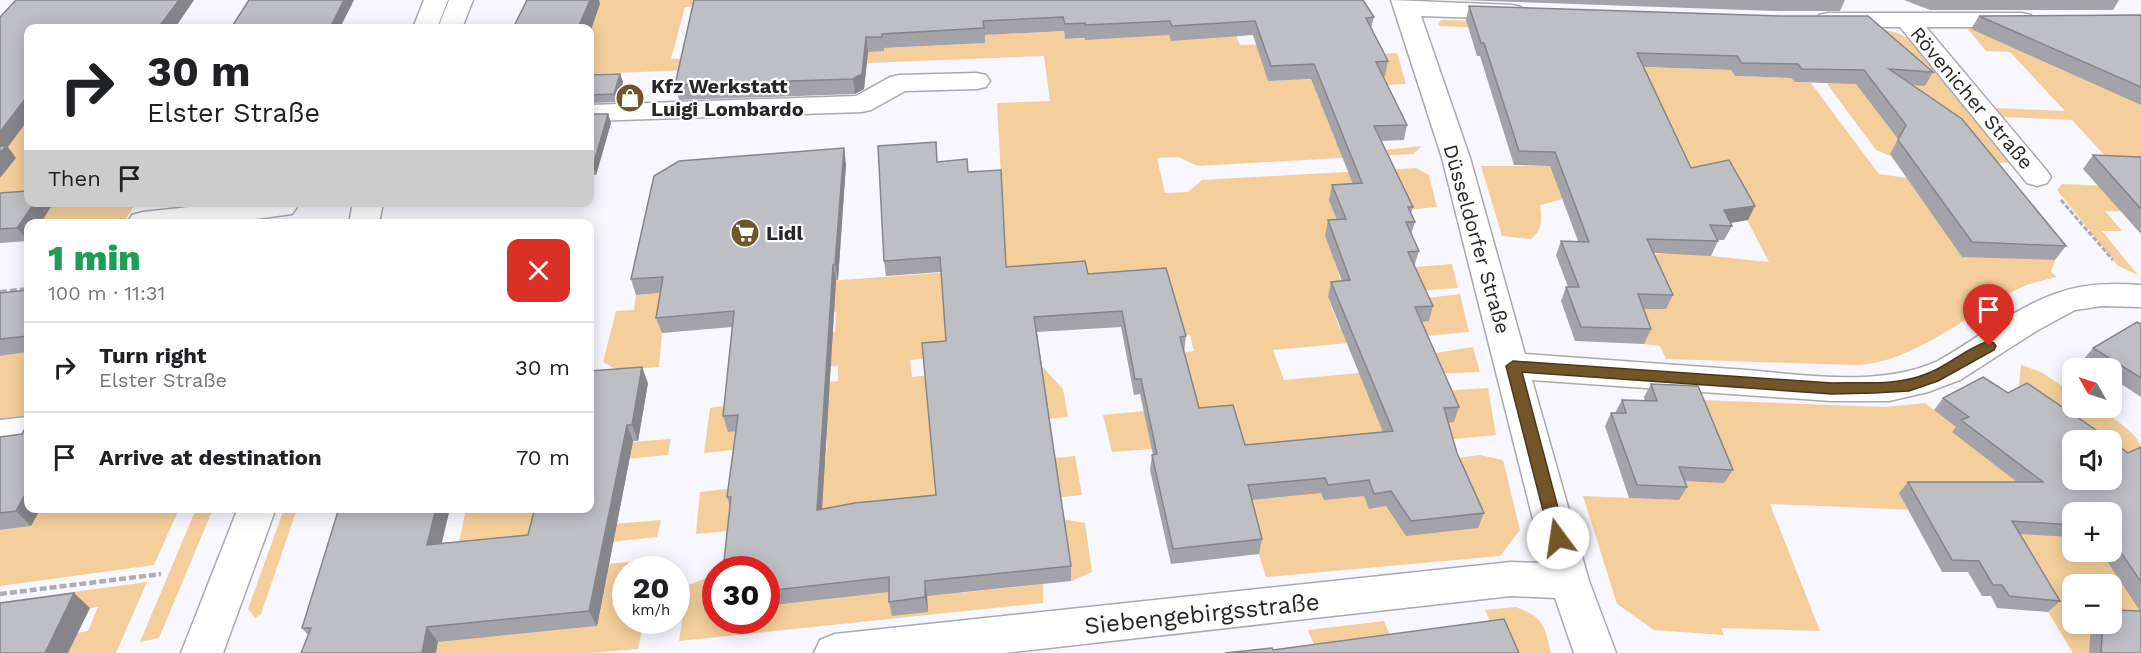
<!DOCTYPE html>
<meta charset="utf-8">
<style>
:root{--surface:#fff;--page:#f6f6f6;--text:#202124;--muted:#757577;--line:#e0e0e0}
body{margin:0;font-family:"Work Sans",sans-serif;background:var(--page);color:var(--text);height:100vh;display:flex;flex-direction:column;font-size:22px;white-space:nowrap}
*{box-sizing:border-box;margin:0}
p{font-size:20px;color:var(--muted)}
.icon{flex:none;width:33px;height:33px;fill:none;stroke:currentColor;stroke-width:2;stroke-linecap:round;stroke-linejoin:round}
.map{position:relative;flex:1;overflow:hidden}
.panel{position:absolute;left:24px;top:219px;width:570px;height:294px;display:flex;flex-direction:column;background:var(--surface);border-radius:12px;box-shadow:0 3px 15px #0003}
.panel>*{flex:none}
.hud{position:absolute;left:24px;top:24px;width:570px;height:183px;border-radius:12px;box-shadow:0 3px 15px #0003;background:#fff;color:var(--text);overflow:hidden}
.needle{width:39px;rotate:309deg}
.controls{position:absolute;left:2062px;top:358px;display:grid;gap:12px}
.controls a{display:grid;place-items:center;width:60px;height:60px;border-radius:12px;background:var(--surface);box-shadow:0 3px 15px #0003;font-size:30px}
.speed{position:absolute;left:612px;top:556px;display:flex;gap:12px;font-size:30px;font-weight:700;text-align:center}
.speed>*{display:grid;place-content:center;width:78px;height:78px;border-radius:50%;background:var(--surface);box-shadow:0 3px 15px #0003;line-height:1}
.speed small{font-size:15px;font-weight:400}
.speed .limit{border:9px solid #d22;background:#fff;color:#111}
.pin{position:absolute;display:grid;place-items:center;width:51px;height:51px;color:#fff;margin:-62px -26px;border-radius:50% 50% 50% 0;rotate:-45deg;box-shadow:0 0 6px #0007}
.pin .icon{rotate:45deg}
.me{position:absolute;width:66px;margin:-33px;rotate:346deg;stroke-linejoin:round;filter:drop-shadow(0 0 4px #0008)}
.turn{display:flex;align-items:center;gap:21px;height:126px;padding:0 24px;font-size:27px}
.turn .icon{width:78px;height:78px;stroke-width:2.5}
.turn b{display:block;font-size:42px;line-height:51px}
.then{display:flex;align-items:center;height:57px;padding:0 24px;background:#0003;gap:12px;font-size:22px}
.round{display:grid;place-items:center;flex:none;width:63px;height:63px;border-radius:12px;background:var(--page)}
.head{display:flex;align-items:center;justify-content:space-between;height:102px;padding:0 24px}
h1{font-size:36px;font-weight:800;line-height:45px;color:#1e9e55}
ul{padding:0;list-style:none}
li{display:flex;align-items:center;gap:18px;height:90px;padding:0 24px;border-top:2px solid var(--line)}
li div{flex:1}
li b{display:block;font-size:22px}
li em{font-style:normal}
.map>svg:first-child{display:block}
.green{fill:#f4cf9b;fill-rule:evenodd}
.lines{fill:none;stroke-linecap:round;stroke-linejoin:round}
.minor-casing{stroke:#a9a9b0;stroke-width:3}
.path-far1{stroke:#adadb3;stroke-width:3;stroke-dasharray:5 2;stroke-linecap:butt}
.path{stroke:#adadb3;stroke-width:4.5;stroke-dasharray:7 3;stroke-linecap:butt}
.minor{fill:#fff;fill-rule:evenodd}
.wall{fill:#a3a3a9}
.shaded-wall{fill:#85858a}
.building{fill:#bebec5;stroke:#85858a;stroke-width:1.5}
.route{fill:#725528;stroke:#4a371a;stroke-width:1.5}
.labels{text-anchor:middle;dominant-baseline:central;stroke-width:4.5;stroke-linejoin:round;paint-order:stroke}
.poi-label{font-size:20px;font-weight:bold;fill:#262629;stroke:#fff;text-anchor:start}
.street-label{font-size:20px;fill:#262629;stroke:#fff}
.near-street-label{font-size:24px;fill:#262629;stroke:#fff}
</style>
<div class="map">
<svg width="2141" height="653" viewBox="0 0 2141 653">
<rect width="100%" height="100%" fill="#f8f7ff"/>
<!-- green -->
<path class="green" d="M575,0H724L723,5L685,7L671,59L883,51L884,48L985,43L984,35L1064,31L1065,39L1134,37L1132,27L1236,35L1240,45L1287,43L1269,81L1383,76L1374,54L1397,53L1406,84L1316,88L1375,151L1422,146L1413,154L1198,166L1178,157L1157,158L1165,193L1188,192L1202,180L1416,168L1429,175L1437,207L1407,210L1343,234L1338,273L1347,295L1328,298L1340,329L1360,327L1418,299L1460,294L1469,332L1273,350L1284,380L1359,373L1439,391L1488,388L1496,435L1310,453L1449,459L1480,455L1503,460L1520,530L1500,556L1266,577L1259,554L1153,449L1112,452L1103,415L1196,406L1179,353L1194,351L1190,335L1135,340L1164,283L952,356L910,360L912,377L1039,363L1063,389L1068,417L931,430L1054,458L1075,456L1082,495L922,512L959,593L1043,584V603L679,641L688,585L715,575L716,621H766L767,606L828,599L795,525L696,534L700,492L735,488L806,460L826,459L827,440L704,453L710,408C753,403 795,383 838,381V366L739,374L825,333L835,332L836,312L750,319L662,333L659,367L617,370L603,362L616,311L634,310L636,295L1006,268L997,103L1050,101L1044,56L590,74V28Z
M1442,20L1573,23L1608,66L1731,70L1735,76L1791,78L1795,82L1811,83L1879,174L1928,181L1919,195L1962,256L2055,260L2051,272L2057,277C2044,280 2030,283 2018,289C1967,314 1911,365 1853,365L1666,359L1660,346L1644,344L1631,309L1618,257L1663,254L1653,235L1563,199L1540,205C1542,219 1543,230 1531,239L1502,236L1481,166H1552L1546,31L1439,26L1438,23ZM1723,174L1769,262L1711,256Z
M1876,28L1898,33L1910,40L2012,163L1975,162L1889,52L1925,161L1898,159L1876,150L1796,42Z
M1967,28H2036L2141,99V171L2118,170L2072,120L2003,117L1995,108L2065,111L2010,52L1986,51Z
M28,91V202L50,203L0,207V125Z
M2062,184L2141,187V212L2105,211L2122,231H2102L2138,275L2118,266L2057,190Z
M54,203V202L136,203L123,223H40Z
M1452,264L1458,288L1415,291L1403,268Z
M1473,347L1480,372L1432,374L1423,355Z
M28,352V417L0,421V356Z
M2021,365L2041,372L2073,393V408C2080,408 2090,406 2097,409C2109,414 2141,435 2141,449L2112,466V441H2073V480H2112L2128,491L2073,513V552H2101L2124,586L2141,587V653H2073L1989,513L1770,504L1820,631L1721,628L1724,635L1654,630L1617,604L1583,496L1678,500L1701,400L1885,407L1925,403L1959,429L2018,395ZM2073,585H2112V624H2073Z
M671,439L668,455L590,462V445Z
M41,509H138L136,513L179,509L154,565L0,586V530L31,526Z
M196,509H213L159,638L140,642Z
M284,509H297L261,614L255,618L248,609Z
M466,509H547L542,530L661,520L657,537L497,554L499,636L596,626L608,564L650,560L655,565L654,570H626V621H644L638,649L591,653H436Z
M1062,519L1085,523L1092,572L1071,581Z
M147,582L116,653H68L77,633L88,631L98,607L7,619L0,632V602Z
M1516,607C1545,618 1544,625 1551,653H1505L1485,610Z
M1384,621L1397,653H1317L1308,630Z"/>
<g class="lines">
<!-- minor casing -->
<g class="minor-casing">
<path id="minor" d="M424,0H448L437,28H413Z
M449,0H473L462,28H438Z
M1391,0L1512,5L1521,7L1524,12L1521,17L1512,19L1421,16L1470,158L1525,354C1594,359 1663,364 1732,369C1797,373 1874,389 1936,362C1983,336 2026,297 2080,287C2100,283 2121,284 2141,285V307L2102,306L2075,310L2038,330L1960,380L1928,392L1889,401H1831L1532,380L1589,581L1616,653H1574L1555,598L1511,596L1004,653H814L820,640L835,634L1511,562L1544,563L1442,158Z
M1828,13H2022L2031,15L2034,20L2031,25L2022,27H1926L2047,171L2051,177L2047,183L2037,186L2027,183L1900,27H1828L1819,25L1816,20L1819,15Z
M977,73L986,75L990,81L986,87L977,89L905,91L871,110L862,112L590,121V105L856,96L890,77L899,75Z
M235,202H294L297,207L292,214L218,224L128,222L132,215L143,212Z
M353,202H383L379,224H349Z
M28,417V445L0,448V420Z
M238,508H276L223,653H181Z"/>
</g>
<!-- path-far1 -->
<path class="path-far1" d="M2061,200L2113,260"/>
<!-- path -->
<path class="path" d="M0,292L28,289
M0,594L161,574"/>
<!-- minor -->
<use href="#minor" class="minor"/>
</g>
<!-- wall -->
<path class="wall" d="M694,0L1374,17L1371,28L1388,61L1385,76H1383L1407,125L1404,140L1381,141L1413,207L1411,213L1415,222L1411,234L1419,251L1414,267L1433,306L1429,321L1421,322L1459,407L1454,422L1448,423L1457,453L1484,513L1478,528L1406,536L1386,506L1369,509L1364,496L1324,500L1321,493L1251,500L1262,539L1259,554L1171,564L1150,470L1152,455H1153L1140,394L1134,395L1121,327L1037,332L1071,566V581L927,596L928,612L892,616L889,602V592L766,606V570L730,507L727,497L736,431L728,432L723,416L732,327L662,333L656,318L660,293L636,295L631,279L846,164L838,280H836L822,509L936,495L946,341L941,272L886,276L884,261L938,162L968,172L1006,267L1088,274L1186,336L1184,352L1199,408L1245,445L1383,432L1328,297L1331,282L1342,281L1325,236L1328,220H1337L1329,200L1332,185L1353,184L1311,79L1268,81L1253,35L1171,41L1169,35L1085,40V38L1065,39L1064,31L985,35V43L884,48V51L868,52L864,89L855,94L679,100L675,85Z
M1459,0H1845L1840,11H1775Z
M1904,0H2119L2113,10H1930Z
M1469,6L1933,72L1925,86L1912,85L2066,246L2055,260L1962,257L1890,154L1898,139L1856,84L1795,82L1791,78L1735,76L1731,70L1644,67L1691,168L1748,220L1730,223L1732,226L1724,240H1717L1718,241L1711,256L1654,253L1673,295L1666,309H1643L1651,329L1644,344L1575,341L1561,301L1566,287H1568L1556,255L1561,241H1578L1550,166L1514,165L1480,56H1477L1466,20Z
M2141,15V105L1971,29L1979,16Z
M620,74L623,82L617,102L590,103V75Z
M590,114H608L611,123L596,175H590Z
M2093,155L2141,157V234L2083,169Z
M0,193L35,202H54L40,224H28V241L0,243Z
M28,290V352L0,356V293Z
M2141,324V397L2112,378V369H2097L2083,360L2093,348Z
M590,371L648,383L638,441H633L597,626L438,642L308,635L302,628L339,508H450L442,543L528,535Z
M1651,384L1733,470L1724,483L1684,481L1687,487L1679,500L1629,498L1605,426L1611,413H1615L1622,400L1645,401L1644,397Z
M2008,393L2128,453L2141,447V653H2089L2091,624H2112L2140,611L2101,552H2112V513H2073V537L2019,534L2060,601L2048,612L1997,608L1991,596H1982L1968,572H1942L1899,493L1908,482H2017L1952,432L1956,427L1934,410L1943,398Z
M28,423V508H41L31,526L0,530V437L22,434Z"/>
<!-- shaded-wall -->
<path class="shaded-wall" d="M179,0H194L175,28H158Z
M344,0H354L340,28H330Z
M590,0H599L600,4L590,33V28H578Z
M866,37L868,52L864,89L855,94L853,79Z
M620,74L623,82L617,102L614,94Z
M28,95V120L8,147L16,158L0,178V132Z
M608,114L611,123L596,175L593,166Z
M844,148L846,164L838,280L835,264Z
M35,202H54L40,224H28V241L17,228Z
M1755,206L1748,220L1717,225L1724,210Z
M833,265L836,280L821,525L817,510Z
M590,300L594,313L590,334Z
M642,367L648,383L638,441L632,425Z
M627,425L633,441L597,626L589,611Z
M27,491L28,492V508H41L31,526L16,511Z
M436,508H450L437,561L427,545Z
M925,581L927,596L928,612L925,597Z
M74,593L90,608L68,653H45Z
M427,627L438,642L436,653H422Z"/>
<!-- building -->
<path class="building" d="M16,0H179L158,28H28V95L0,132V17Z
M249,0H344L330,28H231Z
M527,0H590L578,28H513Z
M694,0H1363L1374,17L1366,18L1388,61L1376,62L1407,125L1374,126L1413,207H1408L1415,222H1406L1419,251L1408,252L1433,306L1415,307L1459,407L1444,408L1457,453L1484,513L1411,521L1391,491L1374,494L1369,480L1328,485L1325,478L1248,485L1262,539L1173,549L1152,455L1157,454L1141,379H1135L1122,311L1034,317L1071,566L925,581V597L889,602V577L766,591V570H723L731,497H727L738,415L723,416L734,311L656,318L663,277L631,279L654,176L679,161L844,148L835,264L833,265L817,510L855,503L936,495L922,343L946,341L940,257L884,261L878,146L936,142L937,162L967,159L968,172L1001,170L1006,267L1085,261L1088,274L1166,268L1186,336L1180,337L1199,408L1233,405L1245,445L1393,431L1331,282L1350,280L1328,220L1346,219L1332,185L1362,183L1314,64L1271,66L1255,21L1172,26L1170,21L1085,25V23L1065,24L1063,17L983,21L984,28L882,34V37H866L862,74L853,79L675,85Z
M1469,6L1781,16H1868L1933,72L1889,69L1962,119L2066,246L1972,242L1898,140L1906,125L1864,70L1802,69L1798,64L1742,63L1737,56L1637,53L1691,168L1729,160L1755,206L1724,210L1732,226L1710,225L1718,241L1647,239L1673,295L1638,294L1651,329L1581,327L1566,287H1579L1561,241L1589,242L1555,152L1519,151L1484,43H1481Z
M2141,15V87L1979,16Z
M620,74L614,94L590,95V75Z
M590,114H608L593,166H590Z
M0,146H6L0,153Z
M2093,155L2141,157V209Z
M28,191V202H35L17,228L0,229V193Z
M28,290V336L0,339V293Z
M2137,322L2141,324V378L2093,348Z
M642,367L632,425H627L589,611L427,627L422,653H301L311,628H302L339,508H436L427,545L528,535L535,508H590V371Z
M1983,377L2008,393L2027,383L2112,441H2073V480H2112V441L2128,453L2141,447V582L2112,539V513H2073V525L2012,521L2060,601L2009,596L2002,585H1993L1979,561L1952,560L1908,482H2043L1961,420L1969,417L1943,398Z
M1651,384L1698,386L1733,470L1679,467L1687,487L1637,485L1611,413H1626L1622,400L1657,401Z
M28,423V490L27,491L16,511L0,513V437L22,434Z
M74,593L45,653H0V603Z
M2112,610L2141,611V653H2101L2103,624H2112Z
M1504,619L1519,653H1225L1272,648L1273,650Z"/>
<!-- route -->
<path class="route" d="M1989,341L1994,343L1996,346L1994,350L1938,381L1909,391L1874,393L1832,394L1522,372L1566,538L1563,543L1558,545L1552,543L1550,538L1506,366L1513,361L1832,383C1862,382 1897,386 1926,374C1948,366 1966,348 1989,341Z"/>
<!-- icons -->
<defs>
<g id="shop-disc" transform="scale(1.5)"><circle r="9.5" fill="#725528" stroke="#fff"/><path d="M-5-2.5h2.3a2.7 3.5 0 0 1 5.4 0H5L5.5 6h-11ZM-1.5-2.5h3a1.5 2.3 0 0 0-3 0Z" fill="#fff"/></g>
<g id="supermarket-disc" transform="scale(1.5)"><circle r="9.5" fill="#725528" stroke="#fff"/><path d="M-6-5.5h2.5l.6 2H6L4.5 2H-2.5L-4.4-4H-6ZM-1.5 3.2a1.3 1.3 0 1 0 .1 0ZM3 3.2a1.3 1.3 0 1 0 .1 0Z" fill="#fff"/></g>
</defs>
<g fill-rule="evenodd">
<use href="#shop-disc" x="630" y="98"/>
<use href="#supermarket-disc" x="745" y="233"/>
</g>
<g class="labels">
<!-- poi labels -->
<g class="poi-label">
<text x="651" y="86">Kfz Werkstatt<tspan x="651" dy="23">Luigi Lombardo</tspan></text>
<text x="766" y="233">Lidl</text>
</g>
<!-- street labels -->
<g class="street-label">
<text transform="translate(1972 98) rotate(50)">Rövenicher Straße</text>
<text transform="translate(1477 239) rotate(74)">Düsseldorfer Straße</text>
</g>
<!-- near-street labels -->
<g class="near-street-label">
<text transform="translate(1202 614) rotate(-6)">Siebengebirgsstraße</text>
</g>
</g>
</svg>
<div class="controls">
<a><svg class="needle" viewBox="-14 -14 28 28"><path d="M0-13l5 13h-10z" fill="#e53935"/><path d="M0 13l5-13h-10z" fill="#757577"/></svg></a>
<a><svg class="icon" aria-label="sound" viewBox="0 0 24 24"><path d="M4 9h4l5-4v14l-5-4H4zM17 9q2 3 0 6"/></svg></a>
<a>+</a>
<a>−</a>
</div>
<div class="speed"><div>20<small>km/h</small></div><div class="limit">30</div></div>
<div class="pin" style="left:1989px;top:346px;background:#d93025"><svg class="icon" aria-label="arrive" viewBox="0 0 24 24"><path d="M6 21V4h12l-3 4 3 4H6"/></svg></div>
<svg class="me" style="left:1558px;top:538px" viewBox="-20 -20 40 40"><circle r="19" fill="#fff"/><path d="M0-13L10 11 0 6-10 11z" fill="#725528"/></svg>
<div class="hud">
<div class="turn"><svg class="icon" aria-label="right" viewBox="0 0 24 24"><path d="M7 20v-9h11M14 6l5 5-5 5"/></svg><div><b>30 m</b>Elster Straße</div></div>
<div class="then">Then<svg class="icon" aria-label="arrive" viewBox="0 0 24 24"><path d="M6 21V4h12l-3 4 3 4H6"/></svg></div>
</div>
<section class="panel">
<div class="head"><div><h1>1 min</h1><p>100 m · 11:31</p></div><a class="round" style="background:#d93025;color:#fff"><svg class="icon" aria-label="close" viewBox="0 0 24 24"><path d="M6 6l12 12M18 6L6 18"/></svg></a></div>
<ul>
<li><svg class="icon" aria-label="right" viewBox="0 0 24 24"><path d="M7 20v-9h11M14 6l5 5-5 5"/></svg><div><b>Turn right</b><p>Elster Straße</p></div><em>30 m</em></li>
<li><svg class="icon" aria-label="arrive" viewBox="0 0 24 24"><path d="M6 21V4h12l-3 4 3 4H6"/></svg><div><b>Arrive at destination</b></div><em>70 m</em></li>
</ul>
</section>
</div>
